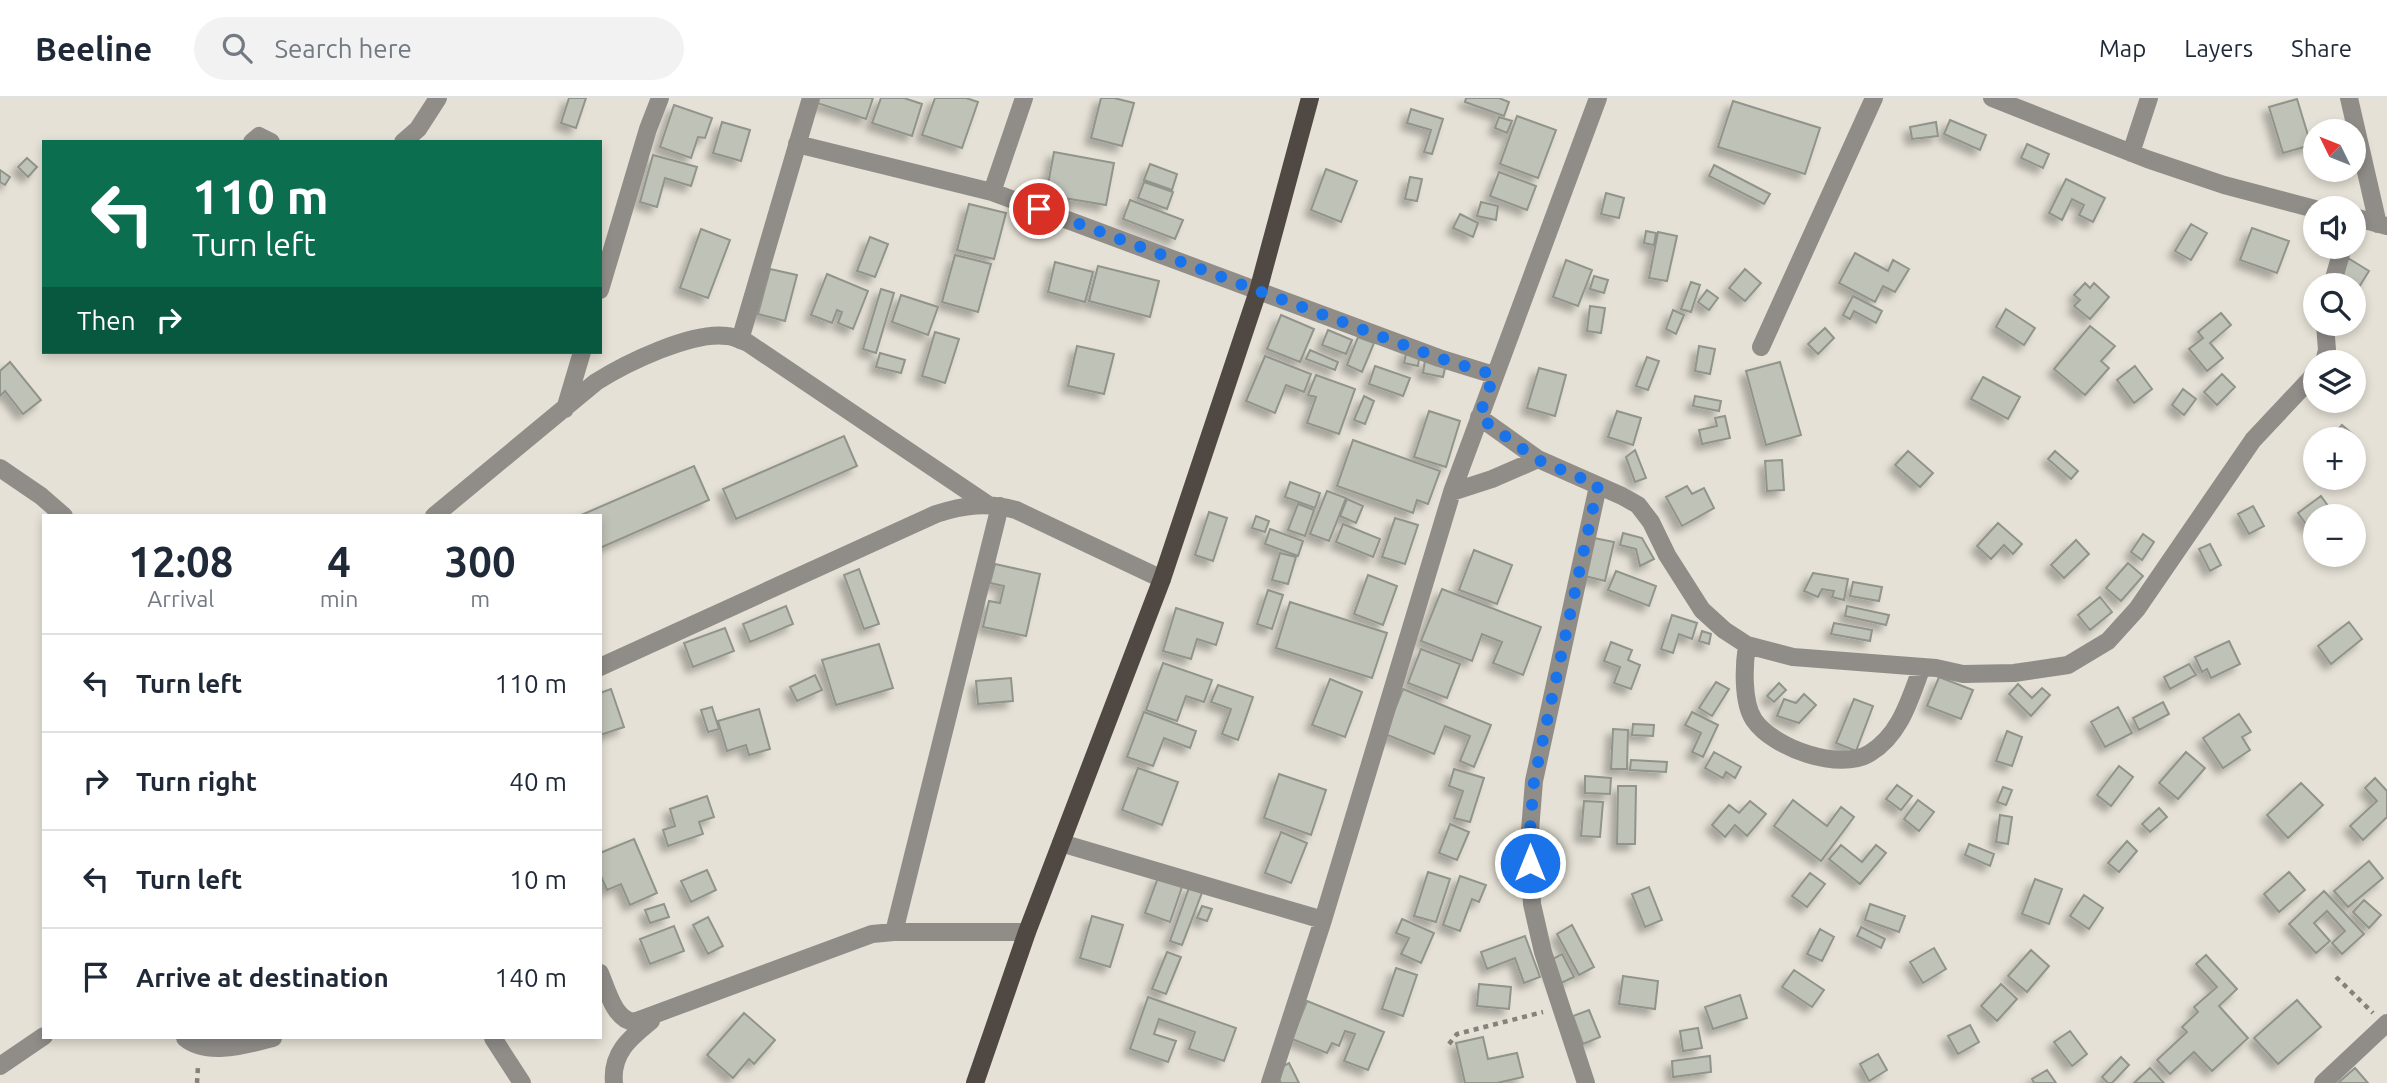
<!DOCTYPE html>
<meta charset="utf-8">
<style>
:root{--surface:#fff;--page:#f2f2f3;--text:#1f2937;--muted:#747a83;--line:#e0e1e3}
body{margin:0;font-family:Ubuntu,sans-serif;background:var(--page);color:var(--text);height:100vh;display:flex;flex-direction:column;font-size:26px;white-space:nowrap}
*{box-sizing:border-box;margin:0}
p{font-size:23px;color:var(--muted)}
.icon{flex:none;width:38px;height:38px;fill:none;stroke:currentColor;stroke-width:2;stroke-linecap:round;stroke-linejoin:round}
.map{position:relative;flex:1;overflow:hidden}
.sheet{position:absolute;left:42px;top:416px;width:560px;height:525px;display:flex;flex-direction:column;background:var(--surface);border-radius:0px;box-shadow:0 4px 10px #0003}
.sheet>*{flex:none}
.hud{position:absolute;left:42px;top:42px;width:560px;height:214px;border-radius:0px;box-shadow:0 4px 10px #0003;background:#0b6e4f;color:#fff;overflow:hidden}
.needle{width:46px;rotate:313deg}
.buttons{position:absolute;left:2303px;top:21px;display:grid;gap:14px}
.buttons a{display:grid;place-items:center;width:63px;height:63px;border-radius:50%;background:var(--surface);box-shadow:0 4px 10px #0003;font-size:35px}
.pin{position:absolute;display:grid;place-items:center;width:60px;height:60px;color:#fff;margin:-30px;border:4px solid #fff;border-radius:50%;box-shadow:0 2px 7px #0007}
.me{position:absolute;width:77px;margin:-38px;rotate:0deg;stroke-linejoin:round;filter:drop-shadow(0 0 5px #0008)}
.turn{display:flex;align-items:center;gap:24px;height:147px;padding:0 35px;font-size:32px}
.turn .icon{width:91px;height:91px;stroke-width:2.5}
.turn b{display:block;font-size:49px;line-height:60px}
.then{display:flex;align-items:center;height:66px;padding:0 35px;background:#0003;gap:14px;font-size:26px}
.eta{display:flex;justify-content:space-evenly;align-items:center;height:119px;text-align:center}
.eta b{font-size:42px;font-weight:700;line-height:49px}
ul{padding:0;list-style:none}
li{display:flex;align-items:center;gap:21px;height:98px;padding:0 35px;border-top:2px solid var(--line)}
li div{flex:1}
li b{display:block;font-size:26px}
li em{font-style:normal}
header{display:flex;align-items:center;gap:42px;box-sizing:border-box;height:98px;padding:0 35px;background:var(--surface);border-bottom:2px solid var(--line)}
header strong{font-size:33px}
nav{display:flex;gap:38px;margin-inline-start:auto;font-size:24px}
.search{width:490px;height:63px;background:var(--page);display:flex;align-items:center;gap:18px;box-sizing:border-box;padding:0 24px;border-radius:38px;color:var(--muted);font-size:26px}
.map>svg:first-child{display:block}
.building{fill:#bfc2b7;stroke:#91948a;stroke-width:2;filter:url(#shadow)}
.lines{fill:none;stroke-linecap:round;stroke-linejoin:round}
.path{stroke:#85827b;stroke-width:4.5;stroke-dasharray:5 5;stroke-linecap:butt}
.minor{stroke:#908d89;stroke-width:18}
.major{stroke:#4f4843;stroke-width:18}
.route{stroke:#1a73e8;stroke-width:12;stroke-dasharray:0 21.6}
</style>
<header>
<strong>Beeline</strong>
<div class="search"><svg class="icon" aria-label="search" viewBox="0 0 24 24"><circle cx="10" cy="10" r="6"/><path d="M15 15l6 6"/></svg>Search here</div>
<nav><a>Map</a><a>Layers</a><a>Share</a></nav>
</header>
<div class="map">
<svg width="2387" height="985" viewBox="0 0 2387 985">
<defs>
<filter id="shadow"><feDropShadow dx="-6" dy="6" stdDeviation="3.5" flood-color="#0004"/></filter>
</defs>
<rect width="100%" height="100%" fill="#e5e1d6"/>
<!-- building -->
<path class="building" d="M569,0H586L576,30L561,25Z
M819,0H873L866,21L817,5Z
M881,0H904L922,6L912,38L872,25Z
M935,0H966L978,4L962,50L922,37Z
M1101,0H1114L1134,5L1122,48L1091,40Z
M1466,0H1499L1509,4L1504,18L1465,4Z
M2297,1L2311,47L2283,55L2269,9Z
M1733,3L1820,30L1805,76L1718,49Z
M674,7L712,20L705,40L698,39L691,60L660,49Z
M1411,11L1443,21L1432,56L1424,54L1431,32L1407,25Z
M1517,18L1556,32L1538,80L1500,66Z
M1499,19L1512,23L1507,35L1495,30Z
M1950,22L1986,37L1980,52L1944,36Z
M722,24L750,32L741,63L713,55Z
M1936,24L1938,38L1912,41L1910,29Z
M2027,46L2049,56L2043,70L2021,60Z
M1054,54L1114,65L1106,107L1046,97Z
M653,57L697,69L691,88L665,80L657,109L640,104Z
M27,60L37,69L28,79L18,69Z
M1150,66L1177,76L1172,92L1144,82Z
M1714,67L1770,96L1764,106L1709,78Z
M1326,71L1357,83L1341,124L1311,112Z
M0,72L10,79L5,87L0,84Z
M1499,74L1536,88L1527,112L1490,98Z
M1410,79L1422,81L1417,103L1405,101Z
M2066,81L2105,100L2093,124L2079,117L2084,107L2072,101L2062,122L2049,115Z
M1144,84L1173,94L1167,111L1138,100Z
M1606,95L1624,100L1619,120L1601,116Z
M1130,102L1183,122L1175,141L1123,121Z
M1481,104L1498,108L1496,122L1477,118Z
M969,106L1006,115L994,161L957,152Z
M1460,116L1478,125L1473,139L1453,130Z
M2191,126L2207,135L2191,162L2175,153Z
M2252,130L2289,143L2277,175L2240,162Z
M701,131L730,142L708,200L680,190Z
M1646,133L1656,135L1654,147L1644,145Z
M1658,134L1677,138L1667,183L1649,180Z
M870,139L888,146L875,179L857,173Z
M1855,155L1888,173L1893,162L1909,171L1895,194L1883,188L1875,204L1839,185Z
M955,157L991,166L978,214L942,204Z
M2348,160L2369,173L2354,197V187H2340L2345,178L2339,175Z
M1566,162L1592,172L1578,208L1553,199Z
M1055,164L1093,174L1085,204L1048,194Z
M1098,168L1159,183L1150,219L1089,203Z
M770,171L797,177L785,223L758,216Z
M1745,171L1761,185L1745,203L1729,190Z
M827,176L868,193L853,231L838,225L842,214L837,212L832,225L811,217Z
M1594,178L1608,182L1604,195L1590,191Z
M1691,184L1700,187L1691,214L1681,211Z
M2085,185L2090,190L2094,185L2109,199L2090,221L2074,208L2080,202L2074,197Z
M881,191L894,195L876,255L863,251Z
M1707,192L1718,200L1709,212L1698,204Z
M901,197L938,209L928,237L892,224Z
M1853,198L1882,213L1876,225L1854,213L1850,221L1843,217Z
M1590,208L1605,210L1601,235L1587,233Z
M2006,211L2035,230L2024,247L1996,229Z
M1673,212L1684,217L1676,236L1666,231Z
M2221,215L2231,227L2210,245L2223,260L2207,273L2189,251L2203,240L2198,234Z
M1281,217L1314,231L1300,264L1267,251Z
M2090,228L2115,248L2101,263L2109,270L2085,297L2054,271Z
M1825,230L1834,240L1818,256L1808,246Z
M1328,232L1352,242L1346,256L1322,247Z
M935,234L959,241L945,285L922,278Z
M1358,239L1374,245L1362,274L1347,267Z
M1077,248L1114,256L1104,296L1068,288Z
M1699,248L1715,251L1710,276L1695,273Z
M1407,251L1420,254L1418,268L1404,265Z
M1310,252L1338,264L1335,272L1306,261Z
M880,255L905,262L901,275L876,269Z
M1265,258L1311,276L1304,294L1286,287L1275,315L1246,303Z
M1647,259L1659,263L1648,292L1636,288Z
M1425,262L1446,266L1443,279L1423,275Z
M10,264L41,302L23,316L5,293L0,298V273Z
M1780,264L1801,337L1766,347L1746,273Z
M1375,268L1410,280L1403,298L1369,286Z
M2135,268L2152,291L2134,305L2117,282Z
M1539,270L1566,277L1555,318L1527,310Z
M2222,276L2235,289L2217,307L2204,294Z
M1316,277L1355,291L1339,336L1307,325L1316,299L1308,297Z
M1983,279L2020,299L2008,321L1971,301Z
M2183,291L2196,301L2184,317L2172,307Z
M1364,298L1374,303L1365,326L1354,322Z
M1695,298L1721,303L1719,313L1693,308Z
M1429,313L1460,323L1446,369L1414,359Z
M1617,313L1641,320L1633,347L1608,339Z
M1725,318L1730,340L1702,346L1699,332L1717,328L1715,320Z
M2342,327L2357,340L2354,344V341H2329Z
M844,338L857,368L736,421L723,391Z
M1353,342L1440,373L1428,406L1417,402L1413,415L1337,388Z
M1635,352L1646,380L1635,384L1626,359Z
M1908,353L1933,375L1920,389L1895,367Z
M2055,353L2078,373L2071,381L2048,361Z
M1782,362L1784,392L1767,393L1765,363Z
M694,368L709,402L600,450V418H579Z
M1290,384L1320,395L1315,410L1285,399Z
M1687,388L1692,396L1704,390L1714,410L1682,428L1666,399Z
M1327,393L1346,400L1329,443L1310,436Z
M2321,398L2331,412L2323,418H2315V424L2308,429L2298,415Z
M1347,401L1363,408L1356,425L1340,418Z
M1298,406L1314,412L1305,438L1288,432Z
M2253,408L2264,428L2249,436L2238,416Z
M1209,414L1227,420L1213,463L1195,457Z
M1256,418L1269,423L1265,434L1252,430Z
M1395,420L1418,427L1405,466L1382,459Z
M1998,425L2022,446L2013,456L2004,447L1991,461L1977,448Z
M1343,426L1380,441L1373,459L1336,444Z
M1270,431L1303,443L1298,458L1265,446Z
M1623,435L1642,440L1654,461L1640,468L1636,451L1620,447Z
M2143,436L2154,444L2142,462L2131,454Z
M1594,440L1614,444L1605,483L1585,478Z
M2076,442L2089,456L2064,480L2051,467Z
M2210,446L2221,467L2210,473L2199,451Z
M1474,452L1512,467L1497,506L1459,492Z
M1280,455L1296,459L1288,486L1272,482Z
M2128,465L2143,478L2121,503L2106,490Z
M995,466L1040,476L1026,538L983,529L989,503L1000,505L1004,488L990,485Z
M859,471L879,526L864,531L844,477Z
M1616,473L1656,488L1649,508L1608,492Z
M1813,475L1848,481L1844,502L1832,499L1834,493L1822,491L1818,499L1804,493Z
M1368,477L1397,488L1383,527L1354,516Z
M1853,484L1882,489L1879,503L1850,498Z
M1442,491L1541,529L1523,577L1493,565L1502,544L1482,536L1472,563L1421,543Z
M1268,492L1283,497L1272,531L1257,526Z
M2100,499L2112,514L2090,532L2078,517Z
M1290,504L1387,535L1372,580L1276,550Z
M786,508L793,526L750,544L743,526Z
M1847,508L1889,517L1886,527L1845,518Z
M1176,510L1223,525L1216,547L1197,541L1191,561L1163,553Z
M1672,517L1697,525L1692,541L1679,536L1673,555L1661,551Z
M2349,524L2362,541L2331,566L2318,548Z
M1834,525L1872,532L1870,543L1831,536Z
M725,530L734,553L693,569L684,545Z
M1702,533L1711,536L1709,546L1699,543Z
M2229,543L2240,566L2211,580L2207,571L2202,574L2195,559Z
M1611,544L1632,552L1628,562L1640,567L1631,591L1614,585L1620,569L1604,563Z
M879,546L893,590L836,607L822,562Z
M1421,551L1460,566L1447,600L1408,585Z
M1163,565L1212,582L1204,604L1186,598L1177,623L1146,612Z
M2189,566L2196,577L2170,591L2164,579Z
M815,577L822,592L797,603L790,589Z
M1939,579L1973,592L1961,621L1927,608Z
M1011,580L1013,603L978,606L976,583Z
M1330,581L1362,594L1345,639L1312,627Z
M1716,584L1729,591L1712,618L1699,610Z
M1779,585L1786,592L1774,604L1767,598Z
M2018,586L2032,600L2042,590L2050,597L2031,618L2009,596Z
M1218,587L1253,599L1238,642L1222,636L1231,611L1211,604Z
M611,591L624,629L600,637V595Z
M1403,591L1491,627L1474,669L1460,663L1470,638L1445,628L1434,656L1385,636Z
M1804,596L1816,607L1799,625L1777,618L1784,601L1796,605Z
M1854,601L1873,608L1856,653L1836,645Z
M2163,604L2169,616L2139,632L2133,620Z
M712,609L719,631L708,634L701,612Z
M2118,609L2132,635L2105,649L2091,624Z
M759,611L770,651L749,657L746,647L727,653L718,623Z
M1144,614L1196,633L1190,650L1164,640L1153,668L1127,659Z
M1692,614L1718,627L1703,659L1692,654L1701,635L1685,627Z
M2239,616L2251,634L2242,639L2250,652L2223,670L2203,640Z
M1633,626L1654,627L1653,638L1632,637Z
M1613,631L1628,632L1627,671H1611Z
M2007,633L2022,639L2012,668L1996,663Z
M1714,654L1741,669L1735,680L1726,674L1723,680L1705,670Z
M2186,654L2205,670L2178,701L2159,685Z
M1631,662L1667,664L1666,674L1630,672Z
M2119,668L2133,679L2111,708L2097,697Z
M1138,670L1178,684L1162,727L1122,712Z
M1454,671L1484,680L1470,724L1454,720L1463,693L1449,688Z
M1279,676L1326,692L1311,737L1264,720Z
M1585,678L1611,680L1610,696L1585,695Z
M2375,680L2387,693V719L2363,742L2350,728L2377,703L2365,690Z
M2301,685L2323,707L2288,740L2267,717Z
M1897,687L1912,698L1901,712L1886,701Z
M1618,688H1636L1635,746H1617Z
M2003,689L2012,692L2006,707L1997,704Z
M707,698L714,719L699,724L703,736L668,748L663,732L675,728L670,711Z
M1793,702L1827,728L1841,709L1854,719L1821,763L1774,728Z
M1918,702L1934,714L1919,733L1904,721Z
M1584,703L1603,704L1600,739L1581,738Z
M1750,703L1766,716L1747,738L1735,727L1725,739L1712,727L1729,707L1739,715Z
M2159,710L2167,719L2150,734L2142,726Z
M2000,717L2012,719L2008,746L1996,744Z
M1450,726L1469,734L1457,762L1439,755Z
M1281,734L1307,745L1291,785L1265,775Z
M634,741L657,795L630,807L621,786L607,792L600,776V755Z
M2127,743L2137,753L2119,774L2108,765Z
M1969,746L1994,756L1990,768L1965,757Z
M1841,747L1862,764L1876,747L1886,755L1860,786L1829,761Z
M2369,763L2383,780L2348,809L2334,793Z
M707,772L716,792L691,804L681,783Z
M1428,774L1450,781L1436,824L1414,818Z
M2289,774L2305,792L2279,814L2264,796Z
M1810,775L1825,786L1807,809L1792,798Z
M1159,777L1183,786L1170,824L1145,815Z
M1460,778L1486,787L1479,804L1472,801L1460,833L1443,827Z
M2035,781L2062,791L2049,826L2022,816Z
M1190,787L1203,792L1182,847L1170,843Z
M1649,789L1662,822L1645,829L1632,796Z
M2324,793L2364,836L2342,856L2332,845L2345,833L2327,813L2314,825L2330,843L2316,855L2289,826Z
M2084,797L2103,810L2089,831L2070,818Z
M2364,802L2381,817L2369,830L2353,814Z
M664,806L669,819L650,825L645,812Z
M1870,806L1905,818L1899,834L1865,822Z
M1202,808L1212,811L1207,823L1197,820Z
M1092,818L1123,827L1110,869L1080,860Z
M708,819L723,848L708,856L693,827Z
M1402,821L1434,835L1421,865L1401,856L1409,840L1396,835Z
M1572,827L1594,869L1579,877L1557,836Z
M674,828L684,853L650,866L640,841Z
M1861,829L1885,841L1881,850L1857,838Z
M1820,831L1834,839L1822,863L1807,856Z
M1525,838L1540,879L1524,885L1515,860L1487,871L1481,854Z
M1934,850L1946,871L1923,885L1910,864Z
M2031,852L2049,868L2027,894L2008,878Z
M1167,854L1181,859L1166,896L1152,891Z
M1562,856L1574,879L1559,886L1547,864Z
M2206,857L2237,891L2219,908L2248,940L2212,973L2194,954L2170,976L2157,962L2187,934L2182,929L2198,914L2194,909L2217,889L2196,866Z
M1396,870L1417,877L1403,918L1382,911Z
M1794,872L1824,892L1812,909L1782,889Z
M1623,878L1658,883L1655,911L1619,906Z
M1479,886L1511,889L1509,911L1477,908Z
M2001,886L2017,901L1997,923L1981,908Z
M1740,897L1747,920L1713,931L1705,909Z
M1148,899L1236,930L1224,963L1189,951L1195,934L1159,921L1154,936L1176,943L1168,964L1130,951Z
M2297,902L2321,929L2278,966L2254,940Z
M1307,903L1384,934L1368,972L1344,963L1355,936L1345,933L1339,948L1332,945L1327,955L1292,941Z
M1589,912L1600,939L1583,946L1573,918Z
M744,915L775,942L754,966L749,961L733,980L707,957Z
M1970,927L1979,944L1958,956L1948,938Z
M1698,930L1702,950L1683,953L1680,933Z
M2070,933L2087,956L2072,968L2054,944Z
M1483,939L1488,961L1517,955L1523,979L1497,985H1465L1456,945Z
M1878,956L1887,972L1869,983L1860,966Z
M1710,958L1711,974L1673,979L1672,963Z
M2121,959L2129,967L2112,985H2108L2102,979Z
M1289,965L1299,985H1281L1274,973Z
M2150,970L2164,985H2134Z
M2355,970L2368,985H2338Z
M2047,972L2056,985H2034L2032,981Z"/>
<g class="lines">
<!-- path -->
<path class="path" d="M2336,879L2373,915
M1449,946L1457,936L1543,914
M197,985L198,968"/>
<!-- minor -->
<path class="minor" d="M1992,0L2147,61L2224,87L2315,111
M2349,0L2378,126
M252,44L259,38L271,44
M403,44L418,31L438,0
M797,46L992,94L1439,260L1494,277
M2131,55L2149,0
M992,94L1024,0
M2354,119L2387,128
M2332,187L2343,149
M600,192L648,31L660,0
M740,242L811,0
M1761,249L1874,0
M2324,264L2327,252L2325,226
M565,311L582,254
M1479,319L1538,361L1622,398L1638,407L1651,424L1667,457L1702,512L1724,532L1747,547L1793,559L1936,570L1963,576L2014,575L2068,567L2108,543L2137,511L2253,342L2315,276
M0,370L41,398L64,418
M1452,394L1492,381L1538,361
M434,418L596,284C626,265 692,233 727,238C734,238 741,243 748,245L987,406
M1747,547C1744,567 1742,604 1754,622C1773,650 1840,674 1870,655C1901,636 1910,600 1922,569
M600,569L936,416C964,407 987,404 1016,412L1162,481
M1061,745L1323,822
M894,834L1000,408
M600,875C607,891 614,922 634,924L872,836L894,834H1027
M185,940C208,959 248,946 273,940
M493,940L522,985
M0,968L44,938
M614,985C611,955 630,940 651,923
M1270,985L1323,822L1452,394L1598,0
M1586,985L1543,854L1532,806L1529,745L1534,683L1598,388
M2323,985L2387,925"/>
<!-- major -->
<path class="major" d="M975,985L1027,834L1162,481L1258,193L1310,0"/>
</g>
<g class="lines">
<!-- route -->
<path class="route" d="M1039,111L1439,260L1494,277L1479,319L1538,362L1598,387L1534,683L1529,745L1530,765"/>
</g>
</svg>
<div class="buttons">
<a><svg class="needle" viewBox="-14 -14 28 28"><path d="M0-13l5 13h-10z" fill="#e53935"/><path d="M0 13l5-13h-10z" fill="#747a83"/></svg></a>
<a><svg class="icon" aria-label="sound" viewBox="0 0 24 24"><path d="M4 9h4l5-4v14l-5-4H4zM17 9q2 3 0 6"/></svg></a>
<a><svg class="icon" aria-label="search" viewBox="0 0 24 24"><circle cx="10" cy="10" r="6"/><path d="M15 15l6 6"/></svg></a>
<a><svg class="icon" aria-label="layers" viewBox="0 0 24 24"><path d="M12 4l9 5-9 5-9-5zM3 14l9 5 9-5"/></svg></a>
<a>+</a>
<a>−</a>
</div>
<div class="pin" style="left:1039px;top:111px;background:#d93025"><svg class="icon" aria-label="arrive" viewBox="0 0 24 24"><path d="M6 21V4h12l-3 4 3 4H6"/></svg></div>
<svg class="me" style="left:1530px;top:765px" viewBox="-20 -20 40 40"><circle r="17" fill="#1a73e8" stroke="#fff" stroke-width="3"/><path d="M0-11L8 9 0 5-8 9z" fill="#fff"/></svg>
<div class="hud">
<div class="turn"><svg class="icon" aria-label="left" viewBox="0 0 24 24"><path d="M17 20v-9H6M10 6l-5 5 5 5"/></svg><div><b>110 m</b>Turn left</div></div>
<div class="then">Then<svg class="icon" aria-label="right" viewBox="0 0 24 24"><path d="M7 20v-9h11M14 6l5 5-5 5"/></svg></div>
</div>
<section class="sheet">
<div class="eta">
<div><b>12:08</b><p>Arrival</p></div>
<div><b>4</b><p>min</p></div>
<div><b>300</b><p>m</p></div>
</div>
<ul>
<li><svg class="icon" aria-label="left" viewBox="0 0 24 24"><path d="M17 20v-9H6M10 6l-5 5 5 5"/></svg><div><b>Turn left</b></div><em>110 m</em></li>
<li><svg class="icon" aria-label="right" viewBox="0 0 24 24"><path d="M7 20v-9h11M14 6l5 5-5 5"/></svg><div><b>Turn right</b></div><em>40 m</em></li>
<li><svg class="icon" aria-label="left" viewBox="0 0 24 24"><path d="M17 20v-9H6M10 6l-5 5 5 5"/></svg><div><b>Turn left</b></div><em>10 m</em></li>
<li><svg class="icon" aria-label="arrive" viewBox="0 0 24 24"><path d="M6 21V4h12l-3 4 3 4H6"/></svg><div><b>Arrive at destination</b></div><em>140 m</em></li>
</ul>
</section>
</div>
